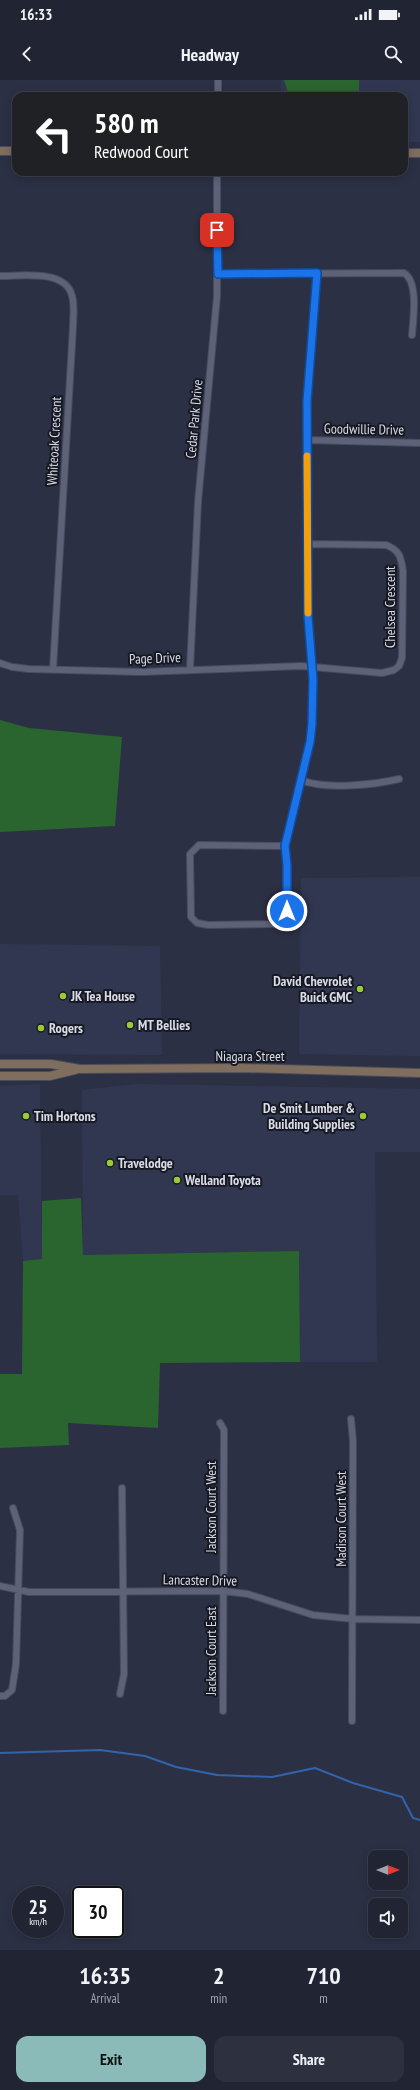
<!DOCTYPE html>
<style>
:root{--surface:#212433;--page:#2d303f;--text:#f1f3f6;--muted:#a2a4ac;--line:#3e414e;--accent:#8bbbb9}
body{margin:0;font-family:"PT Sans Narrow",sans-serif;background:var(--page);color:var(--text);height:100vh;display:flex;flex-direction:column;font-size:15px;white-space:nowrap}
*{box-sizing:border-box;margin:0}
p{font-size:13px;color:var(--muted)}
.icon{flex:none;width:22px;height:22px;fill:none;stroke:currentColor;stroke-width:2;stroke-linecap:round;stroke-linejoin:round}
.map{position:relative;height:1870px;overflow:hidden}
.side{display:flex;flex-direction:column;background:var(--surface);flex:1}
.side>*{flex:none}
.hud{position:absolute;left:12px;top:12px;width:396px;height:84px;border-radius:12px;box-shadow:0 2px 10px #0003,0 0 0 1px var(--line);background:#202124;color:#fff;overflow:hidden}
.needle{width:26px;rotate:90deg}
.tools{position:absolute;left:368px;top:1770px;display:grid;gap:8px}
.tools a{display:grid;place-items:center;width:40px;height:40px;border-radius:8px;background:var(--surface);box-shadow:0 2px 10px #0003,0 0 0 1px var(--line);font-size:20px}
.speed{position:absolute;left:12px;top:1806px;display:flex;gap:8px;font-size:20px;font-weight:700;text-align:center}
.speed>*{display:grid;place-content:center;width:52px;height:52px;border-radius:50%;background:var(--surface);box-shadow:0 2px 10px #0003,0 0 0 1px var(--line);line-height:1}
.speed small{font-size:10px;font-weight:400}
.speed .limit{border:2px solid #111;border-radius:6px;background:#fff;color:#111}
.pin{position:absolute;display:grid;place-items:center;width:34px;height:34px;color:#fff;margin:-17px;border-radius:8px;box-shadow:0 2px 6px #0006}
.me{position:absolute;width:44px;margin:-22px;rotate:0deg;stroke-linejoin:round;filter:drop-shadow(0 0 3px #0008)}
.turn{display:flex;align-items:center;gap:14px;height:84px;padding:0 16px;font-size:18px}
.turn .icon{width:52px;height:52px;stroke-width:2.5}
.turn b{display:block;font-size:28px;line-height:34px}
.eta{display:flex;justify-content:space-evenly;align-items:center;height:68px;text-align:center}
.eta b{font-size:24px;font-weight:700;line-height:28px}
.cta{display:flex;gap:8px;margin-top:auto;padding:8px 16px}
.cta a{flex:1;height:46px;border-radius:12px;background:var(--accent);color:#111;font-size:16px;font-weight:700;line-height:46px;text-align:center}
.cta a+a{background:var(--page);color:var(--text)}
.status{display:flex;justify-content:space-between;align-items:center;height:28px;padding:0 20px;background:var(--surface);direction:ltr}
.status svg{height:11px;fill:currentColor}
header{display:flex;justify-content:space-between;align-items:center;height:52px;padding:0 16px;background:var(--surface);font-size:18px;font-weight:700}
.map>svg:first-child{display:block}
.built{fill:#323751}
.green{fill:#2a652f}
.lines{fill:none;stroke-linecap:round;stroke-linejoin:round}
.stream{stroke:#3264ab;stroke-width:2}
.street-casing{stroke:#484b5b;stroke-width:8}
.secondary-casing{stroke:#484b5b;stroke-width:10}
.street{stroke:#5d6278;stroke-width:6}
.secondary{stroke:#7f6d5e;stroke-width:8}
.route-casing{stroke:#114b97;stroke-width:10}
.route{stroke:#1a73e8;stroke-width:7}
.slow{stroke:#f59e0b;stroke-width:7}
.poi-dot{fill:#98cb37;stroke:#171922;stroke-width:1.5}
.labels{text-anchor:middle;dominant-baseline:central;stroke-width:4;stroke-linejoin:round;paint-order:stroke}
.street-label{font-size:14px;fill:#d8dbe8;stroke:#171922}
.poi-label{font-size:14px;font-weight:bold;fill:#d8dbe8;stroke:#171922;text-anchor:start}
</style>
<div class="status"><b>16:33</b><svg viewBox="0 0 49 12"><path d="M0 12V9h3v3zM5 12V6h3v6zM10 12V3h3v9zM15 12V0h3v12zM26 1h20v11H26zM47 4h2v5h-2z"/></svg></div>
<header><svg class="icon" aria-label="back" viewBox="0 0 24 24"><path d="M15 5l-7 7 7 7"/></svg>Headway<svg class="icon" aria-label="search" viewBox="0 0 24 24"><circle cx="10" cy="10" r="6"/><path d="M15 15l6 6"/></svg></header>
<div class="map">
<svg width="420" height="1870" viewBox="0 0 420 1870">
<rect width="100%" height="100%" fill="#2c3044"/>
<!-- built -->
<path class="built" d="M281,0H420V62H404V16H281Z
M420,797V976L299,974L301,798Z
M0,864L160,866L162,975L0,974Z
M40,1004L42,1179L23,1181L18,1115H0V1006Z
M135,1004L420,1009V1072H375L377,1282H300L299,1171L83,1175L82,1010Z"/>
<!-- green -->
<path class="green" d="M284,0H359V16H289Z
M0,640L29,648L122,657L115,746L0,752Z
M81,1118L83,1175L299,1171L300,1282L160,1283L158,1348L68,1343L69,1365L0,1368V1294H22L23,1181L42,1179V1121Z"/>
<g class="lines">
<!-- stream -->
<path class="stream" d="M0,1673L100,1670L145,1676L176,1687L217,1695L272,1697L315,1688L353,1703L402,1717L413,1738L420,1740"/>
<!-- street casing -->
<g class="street-casing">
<path id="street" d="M218,16V0
M218,194L404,193C419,202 413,240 412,255
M0,196C21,196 66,189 72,216C75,225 73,237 73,247L53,589
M307,360L420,363
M0,583L12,587L29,589L141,592L301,586L382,593L394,590L399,586L402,578L403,491C401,478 400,470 386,465L308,464
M190,589L198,422L217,216V92
M301,700C325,710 373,705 399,699
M285,766L199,765L190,774L191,837L197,843L208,845L276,844L283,840L287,831V785L285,766L310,662L312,644L313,599L308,536L307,321L317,193
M351,1339L353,1361L352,1641
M220,1343L224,1350L223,1631
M0,1506L29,1512L223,1511L248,1514L313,1535L353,1539L420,1540
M120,1614L124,1594L122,1408
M0,1616H5L12,1610L16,1584L20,1450L13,1428"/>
</g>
<!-- secondary casing -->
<g class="secondary-casing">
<path id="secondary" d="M0,71H16
M404,73H420
M0,984H51L80,989L242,988L420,993
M0,996H50L75,990"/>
</g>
<!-- street -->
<use href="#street" class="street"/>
<!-- secondary -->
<use href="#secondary" class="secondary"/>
</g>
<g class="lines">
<!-- route casing -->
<g class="route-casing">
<path id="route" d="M217,150L218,194L317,193L307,321L308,536L313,599L312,644L310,662L285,766L287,785V831"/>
</g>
<!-- route -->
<use href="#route" class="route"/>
<!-- slow -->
<path class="slow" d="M307,376L308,533"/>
</g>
<!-- markers -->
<g class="poi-dot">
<circle cx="360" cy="909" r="4"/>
<circle cx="63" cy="916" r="4"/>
<circle cx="130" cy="945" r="4"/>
<circle cx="41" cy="948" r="4"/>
<circle cx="26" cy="1036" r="4"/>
<circle cx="363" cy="1036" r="4"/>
<circle cx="110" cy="1083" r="4"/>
<circle cx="177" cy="1100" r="4"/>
</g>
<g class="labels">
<!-- street labels -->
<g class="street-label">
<text transform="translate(194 339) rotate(-85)">Cedar Park Drive</text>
<text transform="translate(364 349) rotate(1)">Goodwillie Drive</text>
<text transform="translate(54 361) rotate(-87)">Whiteoak Crescent</text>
<text transform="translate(390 527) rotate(-90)">Chelsea Crescent</text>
<text transform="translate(155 578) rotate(-2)">Page Drive</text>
<text x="250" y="976">Niagara Street</text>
<text transform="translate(211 1427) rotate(-90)">Jackson Court West</text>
<text transform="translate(341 1439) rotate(-90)">Madison Court West</text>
<text transform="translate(200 1500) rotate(1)">Lancaster Drive</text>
<text transform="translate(211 1571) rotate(-90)">Jackson Court East</text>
</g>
<!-- poi labels -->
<g class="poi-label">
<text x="352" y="901" text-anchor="end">David Chevrolet<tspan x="352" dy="16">Buick GMC</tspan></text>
<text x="71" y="916">JK Tea House</text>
<text x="138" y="945">MT Bellies</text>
<text x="49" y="948">Rogers</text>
<text x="355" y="1028" text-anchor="end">De Smit Lumber &amp;<tspan x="355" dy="16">Building Supplies</tspan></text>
<text x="34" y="1036">Tim Hortons</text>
<text x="118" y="1083">Travelodge</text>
<text x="185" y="1100">Welland Toyota</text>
</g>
</g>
</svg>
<div class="tools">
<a><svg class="needle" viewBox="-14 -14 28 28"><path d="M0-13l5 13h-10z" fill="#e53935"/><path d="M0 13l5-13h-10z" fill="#a2a4ac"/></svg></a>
<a><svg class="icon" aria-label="sound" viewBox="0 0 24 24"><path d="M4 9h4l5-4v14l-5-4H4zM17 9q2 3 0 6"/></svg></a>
</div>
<div class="speed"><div>25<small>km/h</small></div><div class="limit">30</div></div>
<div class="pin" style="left:217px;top:150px;background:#d93025"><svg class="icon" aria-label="arrive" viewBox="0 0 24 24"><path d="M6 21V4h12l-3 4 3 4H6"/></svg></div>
<svg class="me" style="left:287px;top:831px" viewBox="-20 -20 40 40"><circle r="17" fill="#1a73e8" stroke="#fff" stroke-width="3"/><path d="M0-11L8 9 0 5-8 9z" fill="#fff"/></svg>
<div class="hud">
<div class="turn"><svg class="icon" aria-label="left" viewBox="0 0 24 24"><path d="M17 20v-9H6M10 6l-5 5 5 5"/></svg><div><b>580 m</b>Redwood Court</div></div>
</div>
</div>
<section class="side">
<div class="eta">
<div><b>16:35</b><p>Arrival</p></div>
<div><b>2</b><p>min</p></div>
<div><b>710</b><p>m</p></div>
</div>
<div class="cta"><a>Exit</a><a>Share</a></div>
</section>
